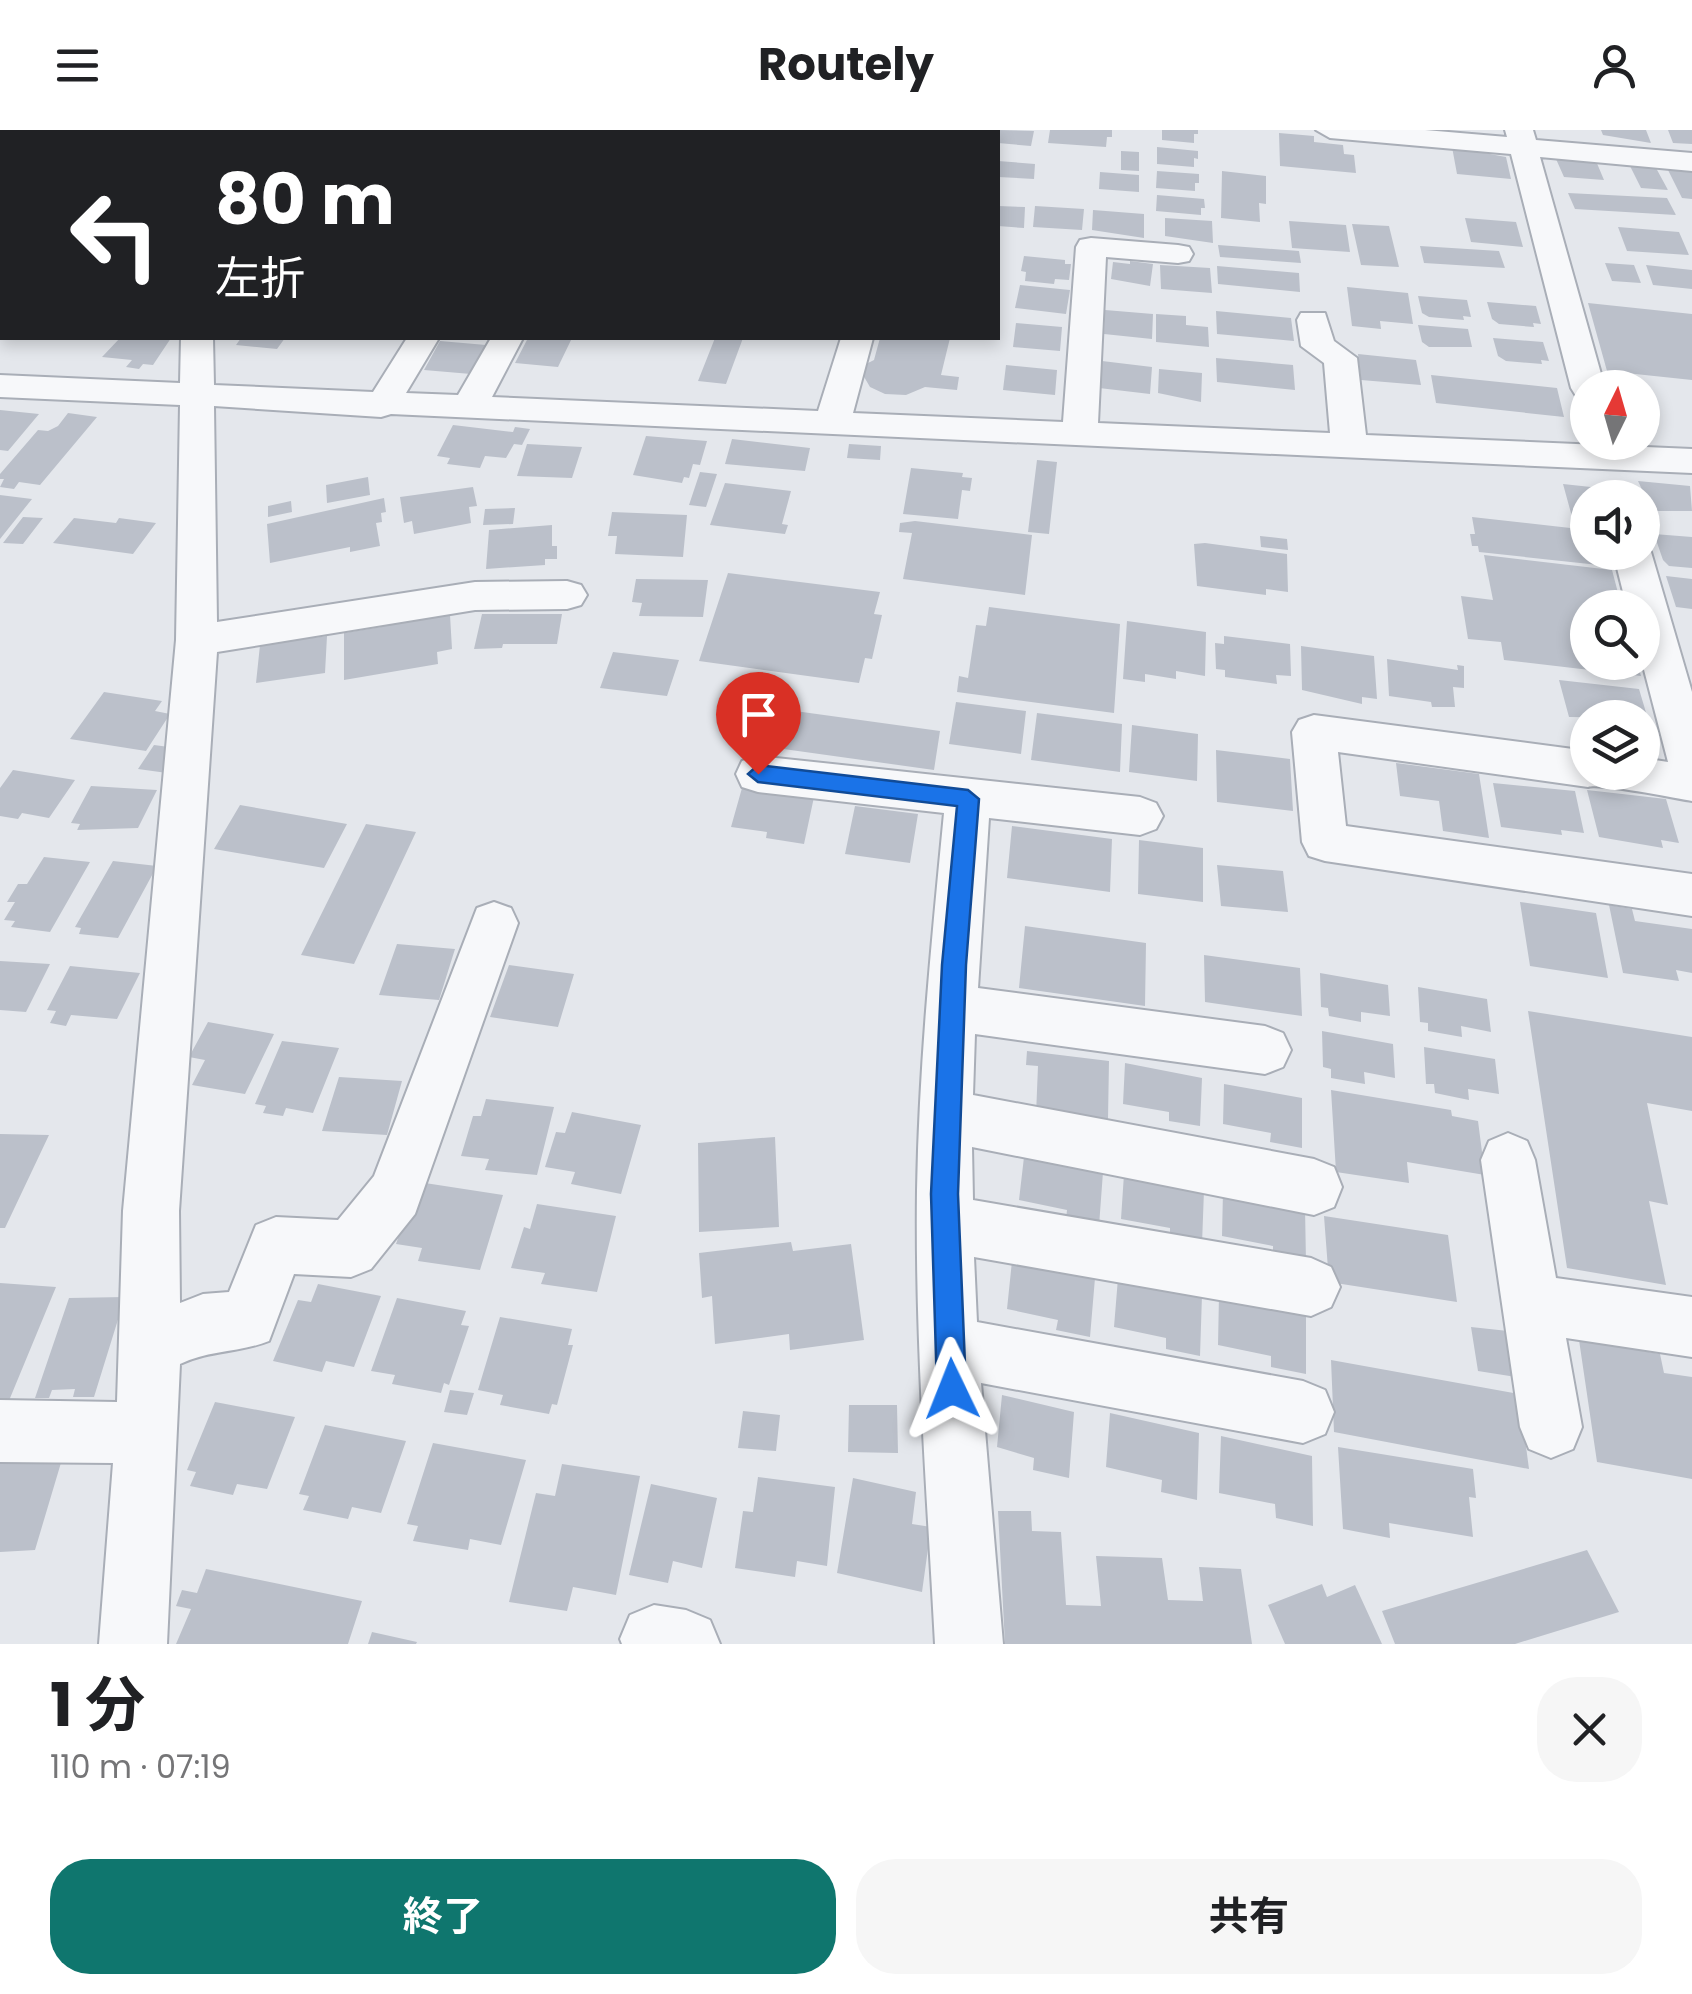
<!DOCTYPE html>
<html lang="ja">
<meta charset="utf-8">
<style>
:root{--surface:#fff;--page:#f6f6f6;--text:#202124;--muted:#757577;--accent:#0f766e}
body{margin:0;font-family:Poppins,"Noto Sans JP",sans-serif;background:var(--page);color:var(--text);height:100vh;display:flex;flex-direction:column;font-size:38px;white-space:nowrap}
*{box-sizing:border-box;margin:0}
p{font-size:32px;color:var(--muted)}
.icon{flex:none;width:55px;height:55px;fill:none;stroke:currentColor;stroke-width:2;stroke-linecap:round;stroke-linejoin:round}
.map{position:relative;height:1514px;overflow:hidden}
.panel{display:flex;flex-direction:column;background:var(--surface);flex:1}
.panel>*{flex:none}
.top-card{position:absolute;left:0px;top:0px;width:1000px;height:210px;box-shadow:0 5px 15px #0003;background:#202124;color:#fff;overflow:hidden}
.needle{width:65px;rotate:5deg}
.controls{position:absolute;left:1570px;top:240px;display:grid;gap:20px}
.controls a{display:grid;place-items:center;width:90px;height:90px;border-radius:50%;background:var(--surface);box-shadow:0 5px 15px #0003;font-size:50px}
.pin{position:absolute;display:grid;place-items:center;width:85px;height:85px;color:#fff;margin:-102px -42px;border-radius:50% 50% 50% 0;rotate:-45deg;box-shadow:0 0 10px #0007}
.pin .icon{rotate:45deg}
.me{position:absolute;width:110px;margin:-55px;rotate:358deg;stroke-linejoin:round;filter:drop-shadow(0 0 8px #0008)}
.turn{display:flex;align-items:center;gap:35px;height:210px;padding:0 50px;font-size:45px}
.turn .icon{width:130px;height:130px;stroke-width:2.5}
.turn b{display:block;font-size:70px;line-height:85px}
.round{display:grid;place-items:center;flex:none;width:105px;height:105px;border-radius:40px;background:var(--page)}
.head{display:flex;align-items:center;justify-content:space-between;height:170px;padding:0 50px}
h1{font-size:60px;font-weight:700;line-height:75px}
.button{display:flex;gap:20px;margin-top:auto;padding:20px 50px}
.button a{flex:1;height:115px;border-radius:40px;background:var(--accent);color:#fff;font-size:40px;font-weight:700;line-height:115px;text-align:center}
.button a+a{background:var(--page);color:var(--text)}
header{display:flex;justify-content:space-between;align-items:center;height:130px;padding:0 50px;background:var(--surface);font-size:45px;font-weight:700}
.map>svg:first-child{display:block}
.building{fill:#bbc0ca}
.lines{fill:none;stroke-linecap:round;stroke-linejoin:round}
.minor-casing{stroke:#a9aeb7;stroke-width:4}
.minor{fill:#f7f8fa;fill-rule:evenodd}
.rail{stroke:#7d8696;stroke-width:5;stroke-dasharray:4 6;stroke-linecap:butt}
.route{fill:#1a73e8;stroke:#114b97;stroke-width:2.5}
</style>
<header><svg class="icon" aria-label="menu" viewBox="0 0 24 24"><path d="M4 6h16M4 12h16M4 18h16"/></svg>Routely<svg class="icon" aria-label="person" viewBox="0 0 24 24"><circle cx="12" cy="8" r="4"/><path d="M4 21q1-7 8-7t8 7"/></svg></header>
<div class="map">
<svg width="1692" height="1514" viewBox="0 0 1692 1514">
<rect width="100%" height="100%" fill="#e4e7ec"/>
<!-- building -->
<path class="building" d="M998,0L1034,1L1031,16L998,13Z
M1050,0H1112V7H1107L1106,17L1048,13Z
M1162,0H1198V4H1194V13L1162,10Z
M1601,0H1646L1651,13L1603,5Z
M1668,0H1692V14L1673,13Z
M1279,3L1314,6V12L1343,15L1344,24L1354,25L1356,43L1280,36Z
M1157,17L1198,21V29L1194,28V37L1157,34Z
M1452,17L1506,27L1511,49L1457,44Z
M1121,21L1139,22V41L1121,40Z
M1556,29L1596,31L1604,50L1564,47Z
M998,31L1035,34L1034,49L998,47Z
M1630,36L1656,38L1668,60L1641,58Z
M1667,38L1692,40V69L1682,68Z
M1157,41L1199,44V53H1195V61L1156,58Z
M1222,41L1266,46V74L1259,73L1260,92L1221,88Z
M1100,42L1139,45V62L1099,59Z
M1568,63L1667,68L1676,85L1575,79Z
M1157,65L1204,69L1205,78H1201V85L1156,81Z
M998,76L1025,77L1024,98L998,96Z
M1035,76L1084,79L1082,100L1033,97Z
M1093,80L1144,84V108L1092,100Z
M1165,88L1212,91L1213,113L1165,106Z
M1465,88L1516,92L1523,117L1471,112Z
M1289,91L1346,95L1350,122L1292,118Z
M1352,94L1389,96L1399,137L1361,135Z
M1618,97L1679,102L1689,125L1627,121Z
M1218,115L1299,121L1301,133L1220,127Z
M1420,116L1499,121L1505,138L1424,133Z
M1024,126L1065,130V134H1071L1069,150L1055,149L1054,154L1025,151L1026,142L1021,141Z
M1130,131L1153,134L1150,156L1111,149L1113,132L1130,134Z
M1605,133L1634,135L1641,153L1612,151Z
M1160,135L1210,138L1212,163L1161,159Z
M1646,135L1692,140V159L1653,155Z
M1217,136L1299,143L1300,162L1218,154Z
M1020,155L1070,160L1066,184L1015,178Z
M1347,157L1408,163L1413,194L1380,191L1381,199L1352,196Z
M1418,166L1467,170L1471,187L1463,186L1464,190L1429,187L1422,183Z
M1487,172L1536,176L1541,194L1533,193L1534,197L1499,194L1492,189Z
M1588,173L1692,184V250L1607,241Z
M1105,180L1153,184L1152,209L1104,204Z
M1216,181L1291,188L1294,211L1217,204Z
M1156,184L1186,186V195L1208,197L1209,217L1156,212Z
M1016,193L1062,197L1060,221L1013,217Z
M1418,195L1468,199L1472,217H1429L1422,212Z
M120,208H171L153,235L143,234L139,239L126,237L132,230L102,227Z
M241,208H285L277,219L236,215Z
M528,208H572L558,237L515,233Z
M715,208H743L726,254L698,251Z
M880,208H950L941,245L959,247L957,260L925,257L906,265L885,264L870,257L863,245L868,233L874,230Z
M1493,208L1543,212L1549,231L1541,230L1542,234L1506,231L1498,226Z
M440,211L486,215L471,244L424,240Z
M1358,224L1416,230L1421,255L1361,250Z
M1216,228L1293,235L1295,260L1217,252Z
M1102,231L1152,237L1150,264L1099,258Z
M1006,235L1057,240L1055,265L1003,260Z
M1159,239L1202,243L1201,272L1158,263Z
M1431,245L1557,258L1564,287L1436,273Z
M0,280L39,284L8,321L0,320Z
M68,283L97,287L40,355L19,352L14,359L0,357L4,349H0V344L38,300L48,301L58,296Z
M453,295L513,302L515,297L530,299L522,315L514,314L506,328L485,326L480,338L447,334L450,328L437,326Z
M646,306L707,311L700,335L693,334L689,348L684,347L682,353L633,345Z
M732,309L810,318L805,341L725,334Z
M527,314L582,317L572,348L517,346Z
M849,314L881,316L880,330L847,328Z
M1037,330L1057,332L1049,404L1028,402Z
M911,338L963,343L962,347L972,348L970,361L962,360L958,389L903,384Z
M700,342L717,344L706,377L689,375Z
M368,347L370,365L327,373L326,355Z
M1638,351L1690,356L1692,381H1652Z
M725,353L791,361L782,394L788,395L785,404L710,395Z
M1563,354L1591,357L1594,368H1588V395L1574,394Z
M473,357L477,376L469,377L471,393L414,404L412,391L404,393L400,367Z
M0,365L32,369L0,409Z
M384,368L386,382L381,383L382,392L376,393L380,416L350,422V417L270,433L267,394Z
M291,371L292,382L268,387V376Z
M515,378L513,394L483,395L485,379Z
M612,382L687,385L683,427L615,424L617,406H608Z
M23,387L43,388L23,414L3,413Z
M1472,387L1588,400V422H1605L1608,436L1479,422L1478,416H1472L1470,404H1475Z
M74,388L116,393L119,388L156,393L133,424L53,413Z
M915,391L1032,405L1025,465L903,449L912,403L899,402L900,393Z
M552,395V416H557V429H545V435L486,439L489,400Z
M1654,404L1692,407V438L1669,436L1663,430Z
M1260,406L1287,409L1288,420L1261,417Z
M1205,413L1287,424L1288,462L1266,459V465L1197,456L1194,414Z
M1484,425L1612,440L1622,478H1588V532H1637L1641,546L1504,530L1501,512L1468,509L1461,466L1493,470Z
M728,443L880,462L874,484L882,485L872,529L865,528L859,553L699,531Z
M1666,446L1692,449V479L1676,477Z
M636,449L708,450L703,487L639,486L642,473L632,472Z
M989,477L1120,494L1114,583L957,562L959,546L968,548L976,495L986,496Z
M424,483V489L450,485L452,519L437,522L438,534L344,550V503L381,497V490Z
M482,484H562L557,514H503L502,518L474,519Z
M1127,491L1206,502L1205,546L1176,541V549L1145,544V552L1123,549Z
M327,506L325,543L256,553L260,515Z
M1224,506L1290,514L1291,546L1276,545L1277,554L1225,547V540L1216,539L1215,513L1224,514Z
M1301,516L1374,526L1377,569L1362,567V574L1302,560Z
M613,522L679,530L667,566L600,558Z
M1387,529L1458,540L1457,535L1464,536V558L1453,557L1455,577H1432L1431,572L1389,566Z
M1559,550L1639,559L1650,596L1642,595V588L1569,587Z
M104,562L162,571L155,581L170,584L146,621L70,609Z
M956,572L1026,581L1021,624L949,614Z
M766,577L940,601L934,640L755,615Z
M1037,583L1122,594L1120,642L1031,630Z
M1132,595L1198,604L1197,651L1129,642Z
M154,615L169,617L167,643L138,639Z
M1216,620L1290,629L1293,681L1217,672Z
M1396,633L1479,644L1489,708L1443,701L1439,671L1400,666Z
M13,640L75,650L49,688L22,683L18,689L0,686V658Z
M1493,653L1575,661L1584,703L1561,700L1562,705L1501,697Z
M91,656L157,660L138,698L77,700L80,694L71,693Z
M742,658L814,667L804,714L766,708L767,702L731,697Z
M1587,660L1666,669L1679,713L1661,710L1663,718L1599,707Z
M240,675L347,694L324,738L214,719Z
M855,676L918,684L910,733L845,724Z
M366,694L416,702L354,834L301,825Z
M1012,696L1112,709L1110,762L1007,748Z
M1139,710L1203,718V772L1138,764Z
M44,727L90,732L50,802L11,797L15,791L4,790L15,772H7L18,754H27Z
M113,731L157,736L118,808L79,804L81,798L75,797Z
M1217,735L1283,741L1288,782L1221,776Z
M1520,772L1596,783L1608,848L1530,836Z
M1609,775L1632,779L1635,791L1692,799V843L1676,840L1679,851L1623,843Z
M1025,796L1146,813L1145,876L1019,858Z
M397,814L455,819L439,870L379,865Z
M1204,825L1300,838L1302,886L1205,872Z
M0,831L50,834L26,882L0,880Z
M509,835L574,844L558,897L490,887Z
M70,836L140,843L117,889L71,885L66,896L50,893L56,881L47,880Z
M1320,843L1388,855L1390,886L1361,882V892L1329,886L1328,878L1321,877Z
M1418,857L1487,869L1491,902L1461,896L1462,907L1428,901V893L1420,892Z
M1528,881L1692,907V981L1647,973L1668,1075L1649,1071L1666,1155L1567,1138Z
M208,892L274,904L245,964L192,955L205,930L189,927Z
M1322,901L1393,914L1395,948L1364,942L1365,954L1331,948V939L1323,937Z
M282,911L339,918L313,983L286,978L283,986L263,983L266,976L255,974Z
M1424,917L1495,929L1499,964L1468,959L1469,970L1435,963L1434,954H1426Z
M1027,921L1109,931L1108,989L1062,983L1036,985L1038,936L1026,935Z
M1125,933L1202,948L1200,996L1169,991V982L1123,974Z
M339,947L402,951L387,1005L322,1001Z
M1224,954L1302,968V1018L1270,1012L1271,1003L1223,994Z
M1331,960L1451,980L1452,986L1478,991L1485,1045L1407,1032L1409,1053L1336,1042Z
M486,969L554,977L537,1045L485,1040L489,1029L461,1026L473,986H481Z
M572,982L641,995L621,1064L571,1054L575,1042L545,1037L556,1002L565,1003Z
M0,1004L49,1005L5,1098H0Z
M775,1007L779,1097L699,1102L698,1013Z
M1024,1027L1103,1042L1099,1096L1066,1089L1067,1080L1019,1070Z
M1124,1044L1204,1060L1202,1114L1170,1109V1098L1121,1089Z
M425,1053L503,1065L480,1140L418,1131L422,1118L396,1114L411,1071Z
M1223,1061L1305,1077L1306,1133L1273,1126V1116L1222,1106Z
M537,1074L616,1086L597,1162L541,1154L545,1143L511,1138L524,1097L530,1099Z
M1324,1086L1448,1105L1457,1172L1329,1152Z
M791,1112L793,1121L851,1114L864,1210L790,1220L789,1204L715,1214L712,1166L702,1168L699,1123Z
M1012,1131L1095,1148L1090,1207L1056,1200L1058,1190L1007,1179Z
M1118,1148L1202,1165L1200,1226L1166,1219V1208L1114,1197Z
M0,1153L56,1157L8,1273H0Z
M318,1154L381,1166L354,1237L326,1231L322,1242L273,1231L298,1170L311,1172Z
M1219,1165L1306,1183V1244L1271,1237V1226L1218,1215Z
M125,1167L94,1267H73L75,1259L52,1260L49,1268H35L69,1168Z
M397,1168L466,1181L461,1195L469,1196L449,1255L444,1253L441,1263L392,1254L395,1245L371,1241Z
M500,1187L572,1199L568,1215H573L557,1275L552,1274L549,1284L500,1275L503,1265L478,1260Z
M1471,1197L1508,1201L1516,1247L1478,1241Z
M1579,1210L1660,1224L1664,1243L1692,1247V1349L1597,1332Z
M1331,1230L1519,1264L1529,1339L1334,1302Z
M450,1260L474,1263L467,1285L444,1282Z
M1002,1265L1074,1282L1069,1348L1033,1340L1034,1328L997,1317Z
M215,1272L295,1287L267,1359L237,1354L233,1365L190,1356L196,1342L187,1340Z
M849,1275H897L898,1323L848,1322Z
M743,1281L780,1285L776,1321L738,1318Z
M1110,1283L1199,1303L1197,1370L1161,1362L1162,1350L1106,1337Z
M325,1295L406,1311L381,1383L352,1377L348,1389L303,1380L309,1366L299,1364Z
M1221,1306L1312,1326L1313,1396L1276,1388L1275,1374L1219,1363Z
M433,1313L526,1330L501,1415L470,1409L468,1420L413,1411L418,1396L407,1394Z
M1338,1317L1473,1339L1476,1368L1469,1367L1473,1407L1389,1393L1390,1408L1343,1399Z
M63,1326L35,1420L0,1422V1329Z
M562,1334L640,1346L616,1465L573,1457L567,1481L509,1472L536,1363L555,1366Z
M758,1347L835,1357L827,1436L797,1431L795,1447L735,1438L743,1381L753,1382Z
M853,1348L916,1362L912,1394L931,1397L922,1462L837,1443Z
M651,1354L717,1368L702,1438L673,1431L668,1453L629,1445Z
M998,1381H1031L1032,1401L1061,1402L1066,1475L1101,1476L1096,1426L1162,1428L1168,1470L1203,1471L1199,1437L1241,1439L1252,1514H1005Z
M1587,1420L1619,1482L1515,1514H1395L1382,1481Z
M206,1439L362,1471L348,1514H176L191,1479L176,1476L182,1460L197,1463Z
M1322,1454L1327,1467L1355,1455L1382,1514H1285L1268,1475Z
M372,1502L417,1512L416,1514H368Z"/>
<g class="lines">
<!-- minor casing -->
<g class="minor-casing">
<path id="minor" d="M190,0H218V2H190Z
M904,0H932V2H904Z
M1316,0H1425L1507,7L1505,0H1533L1536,10L1692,23V41L1540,27L1605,258H1588V269L1576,266L1571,258L1511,24L1330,8Z
M2,29V47L0,48V30Z
M1091,108L1178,115L1189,117L1193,124L1189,131L1178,133L1106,127L1098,293L1330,303L1324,233L1301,216L1297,190L1301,183H1325L1334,211L1357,228L1366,305L1692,319V343L391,284L381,287L214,276L217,492L475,452L567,451L581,455L587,465L581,475L567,479L475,480L217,522L179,1081L180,1173L203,1164L229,1162L256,1095L276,1087L338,1090L374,1046L477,778L494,772L511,778L518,793L415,1084L371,1139L351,1147L294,1144L269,1211C239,1223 209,1220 180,1234L167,1514H99L113,1333L0,1332V1270L117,1272L123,1081L176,510L180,275L0,267V245L180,253L181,208H213L214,255L373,262L407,208H439L406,263L458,265L491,208H523L492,267L818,281L841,208H873L853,283L1063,292L1076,117L1080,110Z
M1642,412L1651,422L1692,562V671C1673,668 1600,653 1588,657L1338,622L1346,696L1692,744V786L1325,731L1309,726L1302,712L1292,602L1299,590L1314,585L1588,621V642H1642V628L1668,632L1642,532V478H1627L1613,422H1642Z
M758,626L1140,667L1156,673L1163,686L1156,699L1140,705L989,688L978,858L1265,896L1283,903L1291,920L1283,937L1265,944L975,904L973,965L1314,1029L1334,1037L1342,1057L1334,1077L1314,1085L972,1017L973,1070L1311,1128L1331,1137L1340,1157L1331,1177L1311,1186L974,1127L977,1192L1303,1251L1325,1260L1334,1282L1325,1304L1303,1313L981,1253L1003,1514H935C927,1363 915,1212 917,1060C919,934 932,808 944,683L758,662L742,657L736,644L742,631Z
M1508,1003L1527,1011L1535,1030L1556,1148L1692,1167V1227L1566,1208L1582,1297L1573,1319L1551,1328L1529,1319L1520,1297L1481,1030L1489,1011Z
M654,1475L686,1480L710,1490L720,1514H622L620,1509L630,1485Z"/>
</g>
<!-- minor -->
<use href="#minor" class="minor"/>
<!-- rail -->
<path class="rail" d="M70,2L78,0"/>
</g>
<!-- route -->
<path class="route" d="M758,635L968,660L979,669L966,835L958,1064L966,1259L962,1269L952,1274L941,1269L937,1259L931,1064L942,835L957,676L758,652L748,644Z"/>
</svg>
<div class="controls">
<a><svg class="needle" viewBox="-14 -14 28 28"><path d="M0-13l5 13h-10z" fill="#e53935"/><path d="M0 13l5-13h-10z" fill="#757577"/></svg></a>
<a><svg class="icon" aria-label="sound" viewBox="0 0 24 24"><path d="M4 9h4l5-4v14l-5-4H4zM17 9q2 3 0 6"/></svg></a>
<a><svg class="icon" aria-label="search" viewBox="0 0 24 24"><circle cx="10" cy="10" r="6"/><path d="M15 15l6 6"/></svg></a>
<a><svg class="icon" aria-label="layers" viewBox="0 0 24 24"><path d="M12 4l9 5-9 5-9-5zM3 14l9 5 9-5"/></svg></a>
</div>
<div class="pin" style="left:758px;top:644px;background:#d93025"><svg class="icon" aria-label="arrive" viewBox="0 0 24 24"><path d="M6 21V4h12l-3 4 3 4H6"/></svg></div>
<svg class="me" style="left:952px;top:1259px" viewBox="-20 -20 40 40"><path d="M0-17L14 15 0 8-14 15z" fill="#1a73e8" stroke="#fff" stroke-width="4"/></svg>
<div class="top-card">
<div class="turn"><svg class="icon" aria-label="left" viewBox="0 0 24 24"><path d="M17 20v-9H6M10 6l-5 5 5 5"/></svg><div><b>80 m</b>左折</div></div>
</div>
</div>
<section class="panel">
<div class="head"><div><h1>1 分</h1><p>110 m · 07:19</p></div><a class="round"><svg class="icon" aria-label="close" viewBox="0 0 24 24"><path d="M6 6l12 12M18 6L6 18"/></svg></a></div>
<div class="button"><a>終了</a><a>共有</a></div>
</section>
